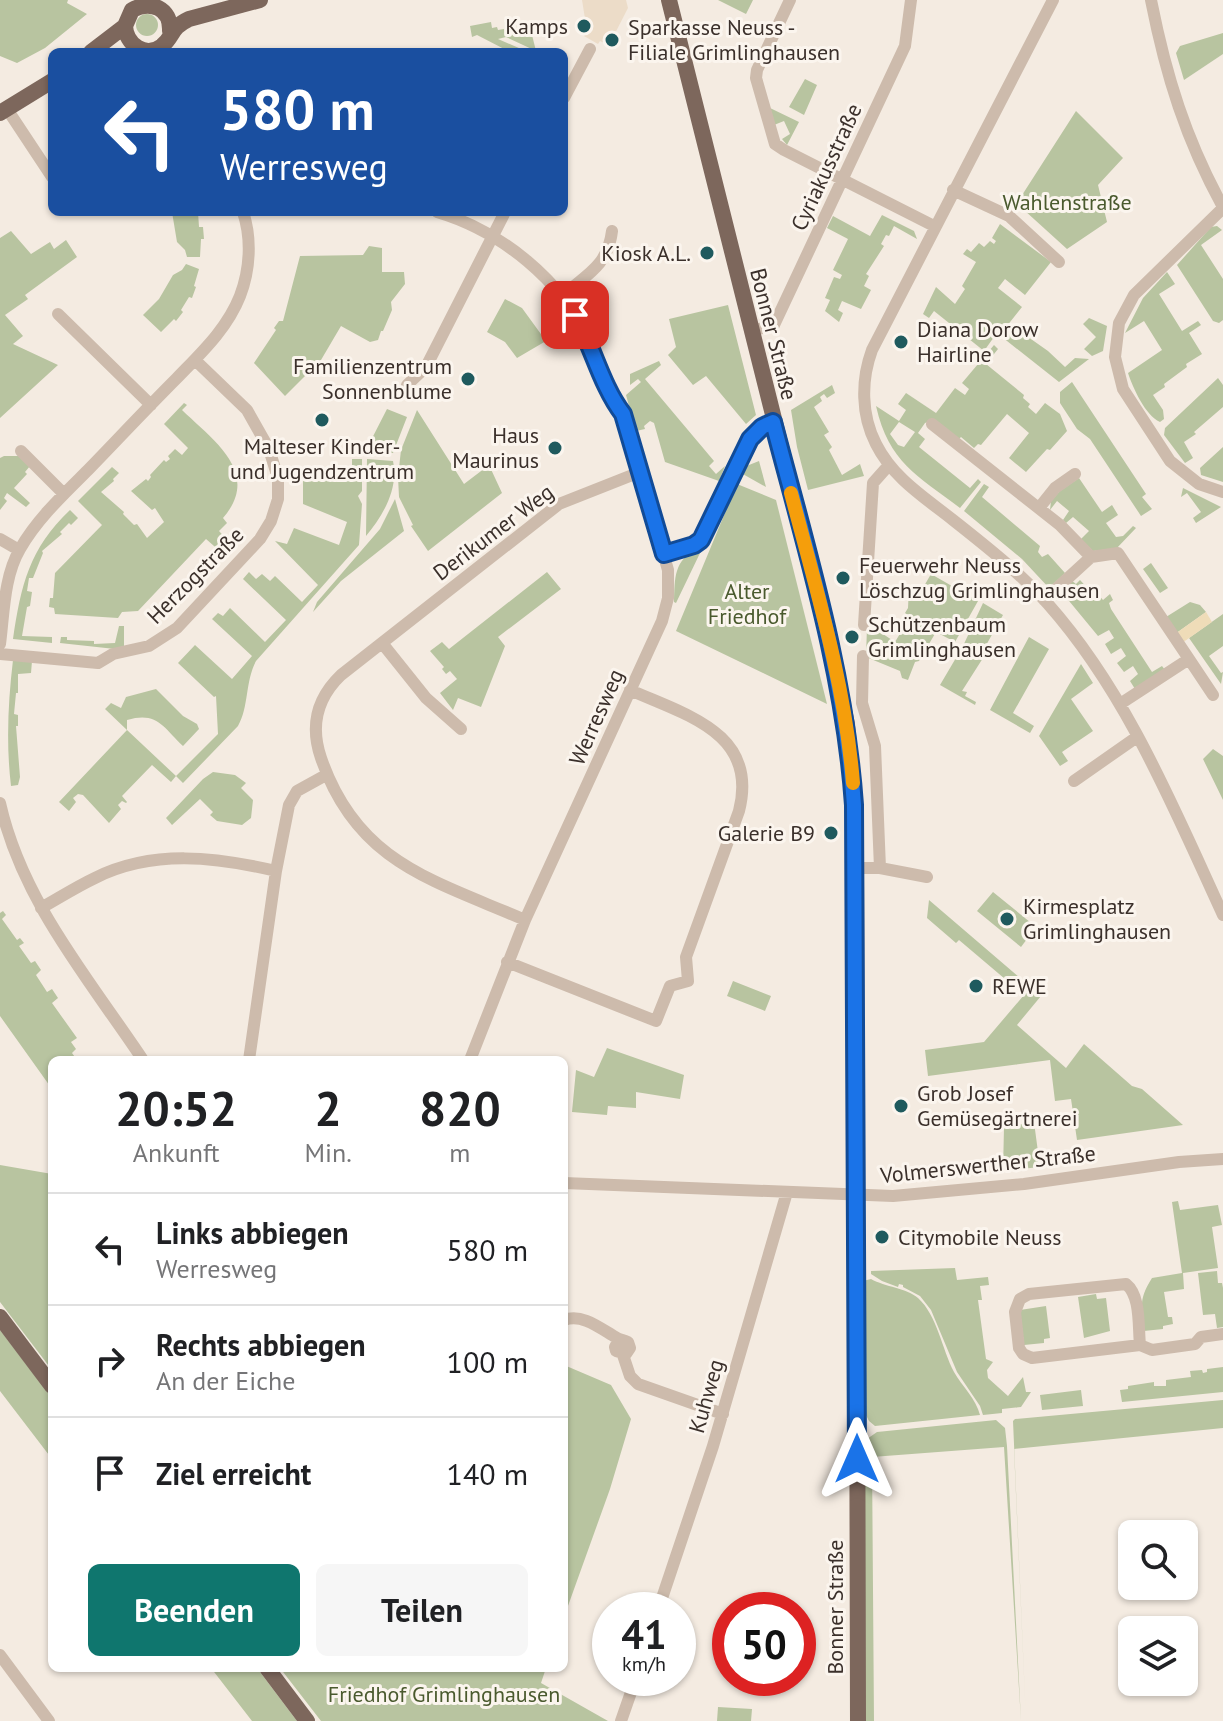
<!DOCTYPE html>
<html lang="de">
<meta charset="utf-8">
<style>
:root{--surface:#fff;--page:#f6f6f6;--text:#202124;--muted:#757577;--line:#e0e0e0;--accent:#0f766e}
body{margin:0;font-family:"PT Sans",sans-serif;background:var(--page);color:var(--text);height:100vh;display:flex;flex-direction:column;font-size:30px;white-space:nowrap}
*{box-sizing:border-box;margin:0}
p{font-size:26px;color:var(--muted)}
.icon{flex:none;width:44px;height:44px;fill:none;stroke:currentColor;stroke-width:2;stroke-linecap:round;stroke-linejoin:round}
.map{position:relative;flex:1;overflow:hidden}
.sheet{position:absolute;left:48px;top:1056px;width:520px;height:616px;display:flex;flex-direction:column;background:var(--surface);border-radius:12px;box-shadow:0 2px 6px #0004}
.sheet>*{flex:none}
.top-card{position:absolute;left:48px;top:48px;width:520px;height:168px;border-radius:12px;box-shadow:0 2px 6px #0004;background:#1a4fa0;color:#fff;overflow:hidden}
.tools{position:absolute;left:1118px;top:1520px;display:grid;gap:16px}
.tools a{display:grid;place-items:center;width:80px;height:80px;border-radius:12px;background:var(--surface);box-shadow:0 2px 6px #0004;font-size:40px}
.speed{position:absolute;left:592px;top:1592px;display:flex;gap:16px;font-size:40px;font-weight:700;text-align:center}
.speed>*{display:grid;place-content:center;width:104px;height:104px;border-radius:50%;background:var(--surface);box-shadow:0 2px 6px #0004;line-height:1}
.speed small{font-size:20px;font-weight:400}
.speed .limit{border:12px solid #d22;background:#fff;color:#111}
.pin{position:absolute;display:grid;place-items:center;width:68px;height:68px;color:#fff;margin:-34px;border-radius:16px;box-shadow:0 4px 12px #0006}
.me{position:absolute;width:88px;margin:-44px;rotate:0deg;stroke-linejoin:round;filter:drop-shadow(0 0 6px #0008)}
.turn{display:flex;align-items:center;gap:28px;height:168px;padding:0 40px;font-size:36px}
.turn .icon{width:104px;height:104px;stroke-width:2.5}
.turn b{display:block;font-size:56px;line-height:68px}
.eta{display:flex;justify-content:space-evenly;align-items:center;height:136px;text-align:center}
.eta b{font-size:48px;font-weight:800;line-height:56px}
.primary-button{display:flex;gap:16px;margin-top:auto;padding:16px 40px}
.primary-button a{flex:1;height:92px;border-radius:12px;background:var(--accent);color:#fff;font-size:32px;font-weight:800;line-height:92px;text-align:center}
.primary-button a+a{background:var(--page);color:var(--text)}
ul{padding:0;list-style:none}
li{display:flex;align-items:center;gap:24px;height:112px;padding:0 40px;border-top:2px solid var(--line)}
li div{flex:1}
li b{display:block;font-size:30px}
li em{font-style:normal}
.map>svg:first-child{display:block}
.green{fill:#b8c4a0;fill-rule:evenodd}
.sand{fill:#efdcb8}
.plaza{fill:#ecdcc8}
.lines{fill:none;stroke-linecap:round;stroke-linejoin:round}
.minor{stroke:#cdbbac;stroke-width:12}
.major{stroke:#7d675c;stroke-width:16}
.route-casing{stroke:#114b97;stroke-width:20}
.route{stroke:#1a73e8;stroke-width:14}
.slow{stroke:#f59e0b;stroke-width:14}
.poi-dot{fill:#1f5a5e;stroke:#fbf5ee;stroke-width:3}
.labels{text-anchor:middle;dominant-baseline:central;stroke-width:6;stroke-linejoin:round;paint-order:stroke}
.poi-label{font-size:22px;fill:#3b302b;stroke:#fbf5ee;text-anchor:start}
.street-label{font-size:22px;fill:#3b302b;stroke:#fbf5ee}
.park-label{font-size:22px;fill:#4a5a2e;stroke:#fbf5ee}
</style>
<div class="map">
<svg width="1223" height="1721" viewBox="0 0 1223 1721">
<rect width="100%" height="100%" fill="#f4ebe1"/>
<!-- green -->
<path class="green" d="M0,0H68L67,3L87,14L45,48L17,63L0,56Z
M718,0H753L746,14Z
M136 25a11 11 0 1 1 22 0a11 11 0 1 1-22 0Z
M491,22L492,28L497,27L498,30L504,29V22L532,35L536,51L506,37L498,39L528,52H510L477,35L472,37L470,26Z
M1223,33V54L1184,80L1176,53L1180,46Z
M805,79L817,85L804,115L789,107Z
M770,108L799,122L787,145L782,139L790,134L784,121L774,125Z
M1076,111L1123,158L1098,185L1107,222L1067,249L1024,210L1015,206Z
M172,212H198L199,227H203L204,239H201L200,257H187L185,250L177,242Z
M882,215L914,231L917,239L894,226L889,236L886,235L881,244L884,246L866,274L869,276L864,286L871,290L861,309L842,301L838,310L843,313L839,322L825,311L830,300L825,298L834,277L840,279L842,275L833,270L848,239L827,228L833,216L870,236Z
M1000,224L1051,262L1025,295L1005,279L998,288L1022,307L999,336L994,337L984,351L934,311L929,318L923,314L936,287L955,304L965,289L962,286L976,262L963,254L967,249L971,252L979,243L984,247L990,241L994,244L996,241L992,238Z
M1217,226L1222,230L1201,245L1223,279V320L1219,323L1213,321L1177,265L1211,227Z
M11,231L31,254L50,242L54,249L66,240L77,257L25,295L28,299L5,315L23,336L13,344L58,365L0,418V238Z
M369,246L382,248V272H404L405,284L391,302L392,310L383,331H381L378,340L370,342L341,326L321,360L285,396L254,363L276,330L274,328L279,321H283L300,256L363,255Z
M186,264L199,269L194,286L196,287L192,298L189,297L181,310L183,312L176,321L174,319L161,332L143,315L159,299L173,275L182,270Z
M1167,272L1175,284L1159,294L1182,331L1198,321L1201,325L1189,333L1202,354L1186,364L1187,367L1164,384L1165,387L1153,395L1163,410L1164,419L1160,422C1145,415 1133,388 1128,373L1162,350L1144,321L1125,333L1143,298Z
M505,299L522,308L546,341L517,358L505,342L487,332Z
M728,305L756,415L746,424L706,376L693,385L668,355L676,347L669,319Z
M1089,318L1107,326L1103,351L1092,356L1084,349L1096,337L1083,324Z
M1011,325L1048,351L1065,367L1075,358L1089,359L1059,382L1002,337Z
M994,345L998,349L986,364L1024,395L1023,398L1030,404L1028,407L1036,414L1045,403L1060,414L1067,431L1050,450L1047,449L1026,472L1009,458L1029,433L1007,414L981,445L978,444L974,448L961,437L957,441L930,421L925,423L918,433L925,439L919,447L970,488L978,479L981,482L960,508C917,475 889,463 876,406L899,421L906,410L898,404L906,393L936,413L955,388L965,395L969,389L962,383ZM899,422L915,432L904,447L898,445L890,434Z
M659,361L661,365L645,379L714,461L709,466L716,474L725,466L719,481L665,462L654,423L650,421L644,426L645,429L636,431L626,395L641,382L638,379L630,385V374Z
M1218,378L1223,385V407L1194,432L1196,434L1184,442L1193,458L1185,463L1164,435L1165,428Z
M1072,382L1146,494L1142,497L1152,509L1141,516L1090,439L1077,429L1060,403V392Z
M832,385L835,393L827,398L824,394L820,397L822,401L814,407L829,432L824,435L832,447L829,450L842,475L860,464L864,476L808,490L797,447L791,410Z
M184,403L187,405L182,410C213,440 262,473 223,518L227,523L219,531L231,544L222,553L206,539L138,611L122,612L118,618L55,614L54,608L49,607L50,598H53L55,573L102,525L78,501L112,467L119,473L113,479L114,481L101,492L124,512L123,514L134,525L137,524L147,538L164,522L155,508L152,510L131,491L146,479L148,481L151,477L150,475L164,460L166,462L170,459L168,456L175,449L182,455L188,448L164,424Z
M387,409L407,417L393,453L365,452Z
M417,410L464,484L489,465L502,493L428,551L411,526L413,525L399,497L398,477L401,450Z
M1223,447V482L1201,475L1200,468Z
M4,456H20L30,466L25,472L27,474L14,488L30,503L26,507L7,493L4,498L7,501L0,510V458Z
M352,459H362V491L358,496L362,504L359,545L256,661C245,682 249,707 238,726L183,783L176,776L171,782L152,765L122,796L127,802L126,803L122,801L118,805L121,809L109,823L83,795L78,794L73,798L76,802L69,811L59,802L127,730L105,709L111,703L121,708L126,697L156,689L183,716L197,724L199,729L183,746C163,727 157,711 127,720V730L176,776L218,734L216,696L214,697L178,663L195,645L232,679L252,656L212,619L218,613L223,616L230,608L265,642L286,620L243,579L249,572L256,579L262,574L270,581L275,576L302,602L318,585L275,541L287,544L294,528L339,545L347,522L303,504V479H352Z
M367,459L393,461C399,488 383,516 366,536Z
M759,461L766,487L741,473L744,467Z
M1079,478L1102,512L1112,505L1118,515L1106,523L1116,537L1123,536L1133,526L1136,528L1116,549L1093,551L1081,539L1089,531L1073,517L1066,523L1063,520L1069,511L1057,501L1050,510L1051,501L1060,491Z
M737,484L776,500L827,704L676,631Z
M984,484L989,487L982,497L1040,546L1038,552L1042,557L1048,554L1065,573L1049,588L1022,559L964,511Z
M1183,488L1221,507L1196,523L1193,518L1201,512L1187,493L1181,497Z
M395,499L404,531L341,581L313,612L317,602L380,529Z
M70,510L78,518L71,525L69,523L60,532L62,534L42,551L43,553L33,578H29L27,591L32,592L30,606L27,607L22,636L52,637V643L13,639C21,585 29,549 70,510Z
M699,549L701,551L676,603L674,602C675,579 673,559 699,549Z
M1151,563L1168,588L1160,593L1143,569Z
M547,572L561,589L498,637L505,646L481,707L458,698L453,710L440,693L457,679L450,671L446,674L442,669L444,667L430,651L442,642L449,649Z
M931,574L978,601L955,642L936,632L919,661L915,662L908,680L902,678L900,671L866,657L867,627L874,628L895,642L907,622L912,625L915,620L905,613L908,608L909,586L920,593Z
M1071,580L1076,584L1080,580L1093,594L1096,592L1103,600L1110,594L1113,600L1109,603L1111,609L1152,672L1162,666L1165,670L1135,689L1130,681L1138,674L1133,666L1124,672L1117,663L1126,656L1121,648L1111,654L1105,644L1114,638L1109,630L1098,636L1060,590Z
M1190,602L1200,605L1206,612L1175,634L1166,617Z
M983,603L1003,615L980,656L983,658L962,691L967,692L965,696L976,702L975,705L940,685L963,646Z
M1223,614V646L1209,656L1221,673L1223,672L1221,684L1189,638Z
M119,626H124V646L115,649L60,643L61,637H67V640L94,641V644L115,643Z
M1029,637L1049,649L1013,713L1034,726L1030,733L990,710Z
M13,660L32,661L31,673L18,674V693H16L14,714L18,715V726H16L20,777L18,785L11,786C6,744 8,702 13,660Z
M1081,664L1093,683L1071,699L1093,731L1062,752L1068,761L1060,766L1039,736Z
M1213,749L1223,756V800L1203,759Z
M213,772L235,775L246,783L241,788L253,800L251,818L242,825L217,821L210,815L213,812L200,799L172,825L166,818L203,779Z
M993,892L1036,927L1021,947L977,911Z
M929,900L1041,996L1017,1025L1066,1068L1084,1044L1132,1086L1142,1089L1183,1125L1077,1140L1071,1099L1055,1101L1050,1060L928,1076L925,1050L984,1042L1024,995L959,940L956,943L927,918Z
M3,911L6,915L2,919L17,940L20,938L24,943L19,946L31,963L35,961L41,970L36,975L47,992L52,989L58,998L52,1003L77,1038L71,1042L76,1049L72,1053L77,1060H52V1089L0,1016V913Z
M733,981L771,996L765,1011L727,996Z
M607,1048L684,1075L680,1099L636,1092V1108L608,1106L607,1115L572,1112L576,1070L594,1077Z
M1034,1122L1040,1167L1003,1171L1004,1127Z
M0,1165L52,1174V1370L0,1302Z
M1178,1201L1180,1210L1218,1205L1222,1225L1212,1227L1218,1268L1183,1273L1184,1289L1164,1292L1168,1317H1172L1173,1324L1163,1326V1329L1144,1331C1142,1306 1138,1300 1152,1278L1182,1273L1172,1202Z
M955,1268L957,1280L988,1277L989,1285L980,1286L982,1300H978L986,1359L993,1362L987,1370L988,1378L1008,1396L1023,1377L1026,1392H1031L1021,1407L1002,1409V1413L983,1415L980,1406L957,1372L931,1310L920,1296L903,1287V1285L899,1284L898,1287L882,1281L871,1274V1271Z
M1217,1271L1218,1283H1222L1223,1288V1327L1217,1328L1215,1314L1203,1315L1198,1273Z
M871,1279C885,1287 907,1288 918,1298C937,1315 942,1349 954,1372C962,1386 976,1399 980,1415L875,1426L869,1421L863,1409V1281Z
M1096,1294L1097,1299L1106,1298L1110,1331L1084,1338L1078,1297Z
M1046,1306L1050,1338L1044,1339V1343L1024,1345L1020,1310Z
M0,1330L52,1398V1459L0,1391Z
M564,1365L611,1385L631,1419L610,1489L564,1617Z
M1223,1367V1392L1122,1402L1120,1390L1128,1389V1386L1154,1382V1386H1166V1380L1191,1377L1190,1371L1202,1370L1203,1373L1207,1372V1369Z
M1081,1390L1083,1406L1042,1410L1040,1395Z
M1223,1400V1428L1014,1449L1026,1721L1013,1421L1015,1419Z
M996,1420L1005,1428L1007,1446L1021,1721L1004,1447L872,1457L874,1721H865L864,1448L867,1439L877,1432Z
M211,1668H257L297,1721H252Z
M280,1668H546L541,1683L608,1721H321Z
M718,1707L752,1709L751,1721H717Z"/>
<!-- sand -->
<path class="sand" d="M1206,612L1212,622L1182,643L1175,634Z"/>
<!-- plaza -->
<path class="plaza" d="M582,0H626L628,8L609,45L600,41L598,44L584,36L587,31Z"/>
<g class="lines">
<!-- minor -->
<path class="minor" d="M790,0L757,70L756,78L775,144L784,150L934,226
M1053,0L872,350C861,380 861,415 876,444C893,478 924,497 953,520C986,546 1020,573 1048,604C1127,693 1174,809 1223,915
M1151,0C1166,76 1186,140 1223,207
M564,98L590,49
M7,109L52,177
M953,190L1009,216L1059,262
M1223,208L1134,295L1119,323L1115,357L1123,389L1170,461L1199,484L1223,492
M437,212C501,231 562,280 590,342C601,367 606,392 623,414L668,570V598L662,621L525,920L470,1060
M562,296C586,275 608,266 612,231
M58,314L151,405
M751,331L774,325L905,46L911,0
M407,385L426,367L505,212
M932,424L1060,525L1091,557
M21,451L64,494
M1039,508L1055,488L1075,474
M0,539L19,550
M664,554L694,545L701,540L750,439L762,427L773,422
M1044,600L1091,557L1118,553L1189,659L1120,704
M864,625L873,483L889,465
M382,643L426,698L461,729
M0,644C4,613 4,576 20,549C37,519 64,494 88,470C118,439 147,408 177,378C201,353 227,329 240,296C250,270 252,239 243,212
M0,654L98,663L113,654L149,646L177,628L260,539L271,521L278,499V478L269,449L247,410L195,360
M863,656L862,703L875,746L880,868
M1189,659L1213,695
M1074,781L1137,737
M0,803C22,901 89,979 143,1060
M856,868H880L927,877
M41,908C59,898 76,887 95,878C153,849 216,857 276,871
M525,920C433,880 357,863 321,758C310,726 317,698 341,675L559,504L640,472
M507,962L656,1021L670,986L688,981L686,957L739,811C759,733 686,715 630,690
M249,1060L276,871L289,805L297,791L326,775
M564,1183L893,1196L1024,1184L1179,1162L1223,1159
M564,1320C583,1313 601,1329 617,1338C620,1340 624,1340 628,1342L630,1348L626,1354L616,1351L615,1347L619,1340
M1140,1345C1138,1326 1141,1296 1126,1284L1029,1294L1020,1299L1015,1312L1019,1348L1023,1354L1032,1358L1140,1345L1152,1350L1195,1344L1201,1337L1223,1334
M623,1355L630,1376L638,1384L723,1414
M658,1610L713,1446L787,1192
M0,1655L49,1721
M621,1721L636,1678"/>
<!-- major -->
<path class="major" d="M669,0L826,626L847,724L854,805L856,868L858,1721
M170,31C171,8 151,0 132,10L125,26C126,44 145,59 162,46C174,36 170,28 189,19L260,0
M91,52L125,26
M0,113L52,81
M0,1317L52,1386
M267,1668L307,1721"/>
</g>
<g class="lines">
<!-- route casing -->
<g class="route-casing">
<path id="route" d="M575,315C593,347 601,385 623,414L664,554L694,545L701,540L750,439L762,427L773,422C806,548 845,674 854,805L857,1459"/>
</g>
<!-- route -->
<use href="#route" class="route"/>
<!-- slow -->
<path class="slow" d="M791,493C816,588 845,684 853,783"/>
</g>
<!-- markers -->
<g class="poi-dot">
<circle cx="584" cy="26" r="8"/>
<circle cx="612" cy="40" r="8"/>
<circle cx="707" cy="253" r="8"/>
<circle cx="901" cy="342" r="8"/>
<circle cx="468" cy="379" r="8"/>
<circle cx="322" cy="420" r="8"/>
<circle cx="555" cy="448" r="8"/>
<circle cx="843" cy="578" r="8"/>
<circle cx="852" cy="637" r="8"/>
<circle cx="831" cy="833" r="8"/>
<circle cx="1007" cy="919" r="8"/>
<circle cx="976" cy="986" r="8"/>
<circle cx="901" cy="1106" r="8"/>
<circle cx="882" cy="1237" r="8"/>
</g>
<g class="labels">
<!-- poi labels -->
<g class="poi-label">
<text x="568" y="26" text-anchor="end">Kamps</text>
<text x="628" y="27">Sparkasse Neuss -<tspan x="628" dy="25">Filiale Grimlinghausen</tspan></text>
<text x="691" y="253" text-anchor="end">Kiosk A.L.</text>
<text x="917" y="329">Diana Dorow<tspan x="917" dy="25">Hairline</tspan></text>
<text x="452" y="366" text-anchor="end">Familienzentrum<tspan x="452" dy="25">Sonnenblume</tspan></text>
<text x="539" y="435" text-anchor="end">Haus<tspan x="539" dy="25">Maurinus</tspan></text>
<text x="322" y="446" text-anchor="middle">Malteser Kinder-<tspan x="322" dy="25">und Jugendzentrum</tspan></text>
<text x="859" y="565">Feuerwehr Neuss<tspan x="859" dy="25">Löschzug Grimlinghausen</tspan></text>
<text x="868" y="624">Schützenbaum<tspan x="868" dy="25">Grimlinghausen</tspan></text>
<text x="815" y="833" text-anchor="end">Galerie B9</text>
<text x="1023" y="906">Kirmesplatz<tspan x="1023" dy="25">Grimlinghausen</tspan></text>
<text x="992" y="986">REWE</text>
<text x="917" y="1093">Grob Josef<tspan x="917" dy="25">Gemüsegärtnerei</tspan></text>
<text x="898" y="1237">Citymobile Neuss</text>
</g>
<!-- street labels -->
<g class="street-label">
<text transform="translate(826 167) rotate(-65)">Cyriakusstraße</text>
<text transform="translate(774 334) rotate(76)">Bonner Straße</text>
<text transform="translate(493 532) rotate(-37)">Derikumer Weg</text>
<text transform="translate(195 575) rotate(-45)">Herzogstraße</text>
<text transform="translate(596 717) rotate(-66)">Werresweg</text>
<text transform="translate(988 1164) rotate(-6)">Volmerswerther Straße</text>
<text transform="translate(706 1396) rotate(-74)">Kuhweg</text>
<text transform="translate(835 1607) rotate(-90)">Bonner Straße</text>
</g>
<!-- park labels -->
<g class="park-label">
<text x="1067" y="202">Wahlenstraße</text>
<text x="747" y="591">Alter<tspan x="747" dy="25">Friedhof</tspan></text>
<text x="444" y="1694">Friedhof Grimlinghausen</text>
</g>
</g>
</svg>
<div class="tools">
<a><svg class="icon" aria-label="search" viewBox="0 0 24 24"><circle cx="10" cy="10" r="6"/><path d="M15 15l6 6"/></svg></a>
<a><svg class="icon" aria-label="layers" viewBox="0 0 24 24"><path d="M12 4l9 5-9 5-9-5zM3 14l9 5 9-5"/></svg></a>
</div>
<div class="speed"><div>41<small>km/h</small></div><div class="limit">50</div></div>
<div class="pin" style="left:575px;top:315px;background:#d93025"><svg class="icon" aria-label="arrive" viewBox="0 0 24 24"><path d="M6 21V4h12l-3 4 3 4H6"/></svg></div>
<svg class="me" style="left:857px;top:1459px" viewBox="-20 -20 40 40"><path d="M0-17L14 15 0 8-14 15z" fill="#1a73e8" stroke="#fff" stroke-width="4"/></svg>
<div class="top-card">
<div class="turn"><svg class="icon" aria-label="left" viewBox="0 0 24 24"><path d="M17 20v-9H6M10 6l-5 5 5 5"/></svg><div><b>580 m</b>Werresweg</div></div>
</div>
<section class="sheet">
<div class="eta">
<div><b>20:52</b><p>Ankunft</p></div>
<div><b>2</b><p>Min.</p></div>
<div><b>820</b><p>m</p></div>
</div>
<ul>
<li><svg class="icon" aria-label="left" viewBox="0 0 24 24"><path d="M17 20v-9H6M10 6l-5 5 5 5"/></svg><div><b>Links abbiegen</b><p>Werresweg</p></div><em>580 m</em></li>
<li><svg class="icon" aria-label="right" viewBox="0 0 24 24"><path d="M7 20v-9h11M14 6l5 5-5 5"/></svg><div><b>Rechts abbiegen</b><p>An der Eiche</p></div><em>100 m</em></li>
<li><svg class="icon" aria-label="arrive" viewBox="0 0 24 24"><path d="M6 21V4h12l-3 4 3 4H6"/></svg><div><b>Ziel erreicht</b></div><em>140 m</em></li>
</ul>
<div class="primary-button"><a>Beenden</a><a>Teilen</a></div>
</section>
</div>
